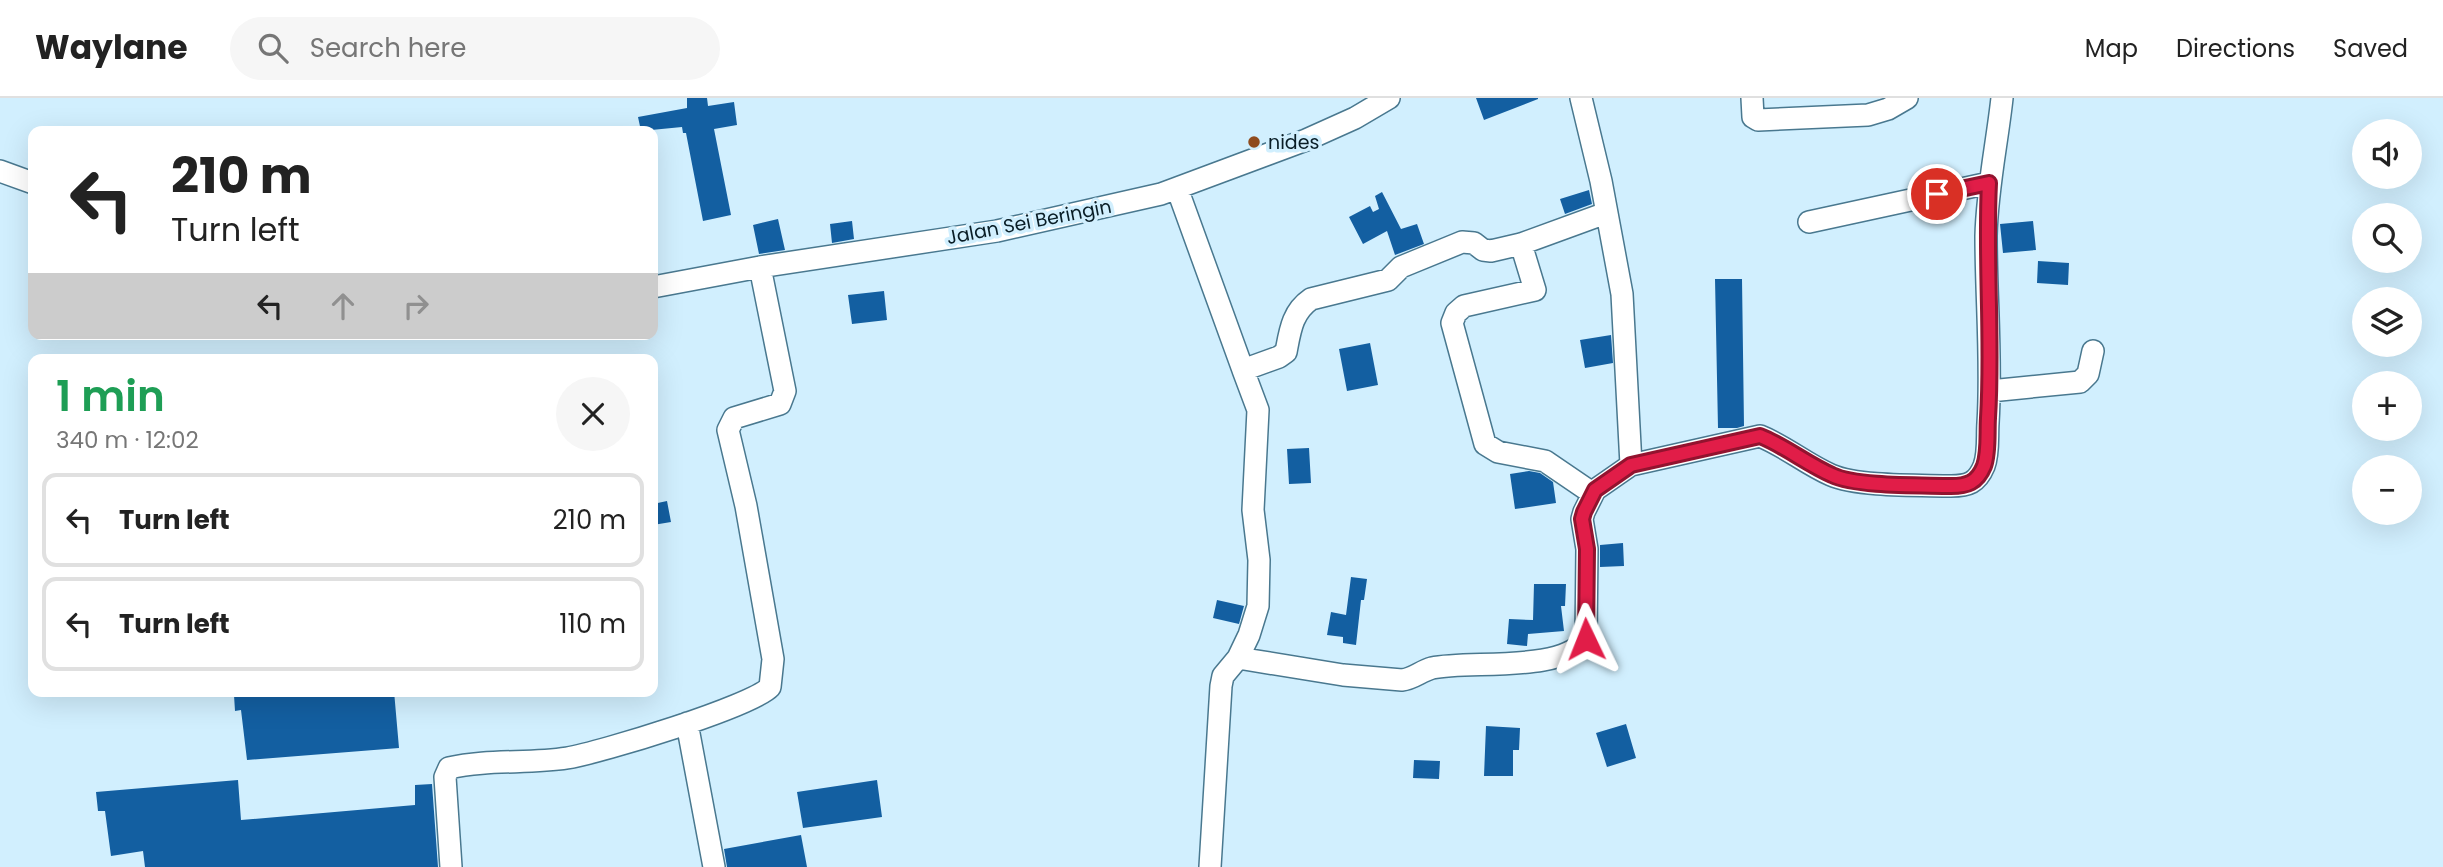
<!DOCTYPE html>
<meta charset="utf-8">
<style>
:root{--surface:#fff;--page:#f6f6f6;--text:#222;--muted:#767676;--line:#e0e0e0}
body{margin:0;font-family:Poppins,sans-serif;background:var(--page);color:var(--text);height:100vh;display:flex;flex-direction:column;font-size:26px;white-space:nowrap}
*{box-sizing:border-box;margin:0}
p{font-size:23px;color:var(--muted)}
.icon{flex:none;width:38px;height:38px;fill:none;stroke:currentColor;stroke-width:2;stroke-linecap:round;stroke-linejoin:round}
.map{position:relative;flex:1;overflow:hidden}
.panel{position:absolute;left:28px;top:256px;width:630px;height:343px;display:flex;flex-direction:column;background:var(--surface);border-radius:14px;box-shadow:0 7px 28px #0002}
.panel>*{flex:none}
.hud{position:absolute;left:28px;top:28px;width:630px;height:214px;border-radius:14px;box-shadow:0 7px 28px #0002;background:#fff;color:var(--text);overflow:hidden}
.controls{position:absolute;left:2352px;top:21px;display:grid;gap:14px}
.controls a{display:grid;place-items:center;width:70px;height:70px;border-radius:50%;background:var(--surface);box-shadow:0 7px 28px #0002;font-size:35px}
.pin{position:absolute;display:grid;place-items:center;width:60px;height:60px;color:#fff;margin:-30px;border:4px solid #fff;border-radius:50%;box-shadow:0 2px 7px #0007}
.me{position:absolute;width:77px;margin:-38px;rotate:358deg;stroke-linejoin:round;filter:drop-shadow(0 0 5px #0008)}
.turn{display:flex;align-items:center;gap:24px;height:147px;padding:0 28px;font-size:32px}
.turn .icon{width:91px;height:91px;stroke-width:2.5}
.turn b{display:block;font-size:49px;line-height:60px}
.lanes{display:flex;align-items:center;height:66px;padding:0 28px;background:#0003;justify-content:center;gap:35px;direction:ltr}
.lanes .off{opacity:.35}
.round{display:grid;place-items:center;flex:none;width:74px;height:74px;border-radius:37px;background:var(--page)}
.head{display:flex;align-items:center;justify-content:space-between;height:119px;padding:0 28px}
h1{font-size:42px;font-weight:600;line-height:52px;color:#1e9e55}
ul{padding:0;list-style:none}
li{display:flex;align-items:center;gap:21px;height:94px;margin:0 14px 10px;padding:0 14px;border:4px solid var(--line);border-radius:14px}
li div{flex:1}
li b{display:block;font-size:26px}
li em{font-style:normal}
header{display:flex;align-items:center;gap:42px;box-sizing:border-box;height:98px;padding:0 35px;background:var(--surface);border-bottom:2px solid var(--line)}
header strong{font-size:33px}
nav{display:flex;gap:38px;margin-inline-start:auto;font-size:24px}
.search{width:490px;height:63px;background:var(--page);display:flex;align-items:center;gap:18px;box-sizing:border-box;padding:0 24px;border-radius:38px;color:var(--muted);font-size:26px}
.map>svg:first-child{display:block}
.building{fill:#135fa1}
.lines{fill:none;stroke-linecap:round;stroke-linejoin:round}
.minor-casing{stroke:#49788f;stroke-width:24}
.minor{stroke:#fff;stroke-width:21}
.route-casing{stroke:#92132f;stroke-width:18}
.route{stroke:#e11d48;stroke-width:12}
.poi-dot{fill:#8f4b1e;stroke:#d1effe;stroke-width:2.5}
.labels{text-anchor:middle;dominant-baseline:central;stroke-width:7;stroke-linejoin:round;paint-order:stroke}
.poi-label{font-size:19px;fill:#091d26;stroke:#d1effe;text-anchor:start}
.street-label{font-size:19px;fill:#091d26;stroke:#d1effe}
</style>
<header>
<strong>Waylane</strong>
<div class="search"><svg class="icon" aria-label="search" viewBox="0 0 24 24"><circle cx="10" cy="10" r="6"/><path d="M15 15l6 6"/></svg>Search here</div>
<nav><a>Map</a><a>Directions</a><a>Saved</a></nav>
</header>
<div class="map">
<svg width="2443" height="769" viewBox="0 0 2443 769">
<rect width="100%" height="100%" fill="#d1effe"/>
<!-- building -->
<path class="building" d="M687,0H707L708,8L734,4L737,27L714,31L731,117L703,123L686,35H683L682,29L641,33L638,19L687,10Z
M1476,0H1538V1L1484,22Z
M1589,92L1592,106L1565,116L1560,101Z
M1382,94L1401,131L1417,126L1424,146L1395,157L1387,133L1363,146L1349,119L1370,108L1373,114L1379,111L1375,98Z
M778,121L785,152L759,156L753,127Z
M852,123L854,141L832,145L830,126Z
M2033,123L2036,152L2003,155L2000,126Z
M2038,163L2069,165L2068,187L2037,185Z
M1715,181H1742L1744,328L1737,330H1718Z
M884,193L887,222L852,226L848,197Z
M1611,237L1613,265L1585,270L1580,242Z
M1370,245L1378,287L1347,293L1339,251Z
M1309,350L1311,385L1289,386L1287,351Z
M1529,373L1540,375L1553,384L1556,405L1515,411L1510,376Z
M667,403L671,424L653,427V406Z
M1623,445L1624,468L1600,469V447Z
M1351,479L1367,481L1364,502H1361L1356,547L1343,545V539L1327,537L1331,514L1346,517Z
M1534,486H1566L1565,508H1561L1564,533L1528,536L1527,548L1507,546L1509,521L1533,522Z
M1217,502L1244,508L1239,526L1213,520Z
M280,593H394L399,650L247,662L241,612L235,613L234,597Z
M1626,626L1636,660L1607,669L1596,635Z
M1486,628L1520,630L1519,652H1513V678H1484Z
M1414,662L1440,663L1439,681L1413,680Z
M238,682L241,722L415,707V687L432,686L438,769H145L143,753L111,758L105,713H98L96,694Z
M877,682L882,719L803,730L797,694Z
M801,737L807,769H727L724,751Z"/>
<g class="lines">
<!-- minor casing -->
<g class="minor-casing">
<path id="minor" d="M1581,0L1601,83L1622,196L1631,367
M1752,0L1753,19L1758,22L1868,17L1888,11L1907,0
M0,73L33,85
M1177,90L1243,272
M1809,124L1989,85
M1521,146L1535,192L1464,208L1456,215L1452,225L1485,346L1498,354L1545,363L1592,395
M653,189L760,169L997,133L1161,96L1306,42L1355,20L1389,0
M1990,293L2080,284L2088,276L2093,253
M1238,560L1343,577L1402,582C1413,581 1421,573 1432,570C1471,562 1562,575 1586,541L1587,451L1582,421L1584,414L1595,392L1631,367L1760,338C1785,348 1806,366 1831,377C1858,389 1920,387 1951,388C1968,388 1977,385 1984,368C1989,355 1987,338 1988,325C1992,263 1986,200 1986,138C1987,91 1997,46 2002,0
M687,625L714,769
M451,769L445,679L449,670C487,661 529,666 567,660C599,655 753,608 770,589L773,561L746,408L728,332L734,320L780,306L785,293L760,169
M1210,769L1221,588L1223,578L1238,560L1249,537L1258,508L1259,462L1253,412L1258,312L1243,272L1279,259L1286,254C1290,233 1292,214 1311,201L1388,182L1401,169L1462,144L1474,145L1483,152L1491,153L1521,146L1606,115"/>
</g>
<!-- minor -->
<use href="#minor" class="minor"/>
</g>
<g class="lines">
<!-- route casing -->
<g class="route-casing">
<path id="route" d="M1586,541L1587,451L1582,421L1584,414L1595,392L1631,367L1760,338C1785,348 1807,366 1832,377C1857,389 1920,387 1951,388C1967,388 1977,385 1984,368C1989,354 1987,335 1988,320C1993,242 1985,164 1989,85L1937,96"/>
</g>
<!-- route -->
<use href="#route" class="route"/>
</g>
<!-- markers -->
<circle class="poi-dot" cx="1254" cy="44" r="7"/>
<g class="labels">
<!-- poi labels -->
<g class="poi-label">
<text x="1268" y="44">nides</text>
</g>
<!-- street labels -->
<g class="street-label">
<text transform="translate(1029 124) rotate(-11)">Jalan Sei Beringin</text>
</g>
</g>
</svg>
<div class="controls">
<a><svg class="icon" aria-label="sound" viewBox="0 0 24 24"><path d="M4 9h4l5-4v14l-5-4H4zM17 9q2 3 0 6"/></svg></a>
<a><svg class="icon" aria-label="search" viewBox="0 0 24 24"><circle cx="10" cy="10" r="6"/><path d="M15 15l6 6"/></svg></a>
<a><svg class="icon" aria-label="layers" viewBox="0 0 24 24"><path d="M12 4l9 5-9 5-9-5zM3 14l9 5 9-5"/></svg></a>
<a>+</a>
<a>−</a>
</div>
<div class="pin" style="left:1937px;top:96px;background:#d93025"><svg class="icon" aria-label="arrive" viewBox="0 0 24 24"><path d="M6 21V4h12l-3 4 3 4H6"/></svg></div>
<svg class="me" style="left:1586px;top:541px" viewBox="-20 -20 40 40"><path d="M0-17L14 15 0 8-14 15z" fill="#e11d48" stroke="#fff" stroke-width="4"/></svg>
<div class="hud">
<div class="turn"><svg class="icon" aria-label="left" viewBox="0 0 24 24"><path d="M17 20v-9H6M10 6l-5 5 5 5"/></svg><div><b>210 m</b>Turn left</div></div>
<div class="lanes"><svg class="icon" aria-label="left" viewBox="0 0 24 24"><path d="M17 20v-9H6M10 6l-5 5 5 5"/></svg><svg class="icon off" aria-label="ahead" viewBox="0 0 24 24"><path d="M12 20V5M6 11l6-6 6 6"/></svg><svg class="icon off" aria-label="right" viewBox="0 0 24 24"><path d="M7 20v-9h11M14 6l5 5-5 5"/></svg></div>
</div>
<section class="panel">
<div class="head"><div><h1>1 min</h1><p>340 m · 12:02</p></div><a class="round"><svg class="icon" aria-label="close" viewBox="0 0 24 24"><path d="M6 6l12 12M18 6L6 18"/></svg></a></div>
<ul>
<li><svg class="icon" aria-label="left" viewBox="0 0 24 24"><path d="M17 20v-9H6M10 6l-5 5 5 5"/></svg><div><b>Turn left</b></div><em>210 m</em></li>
<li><svg class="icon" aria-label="left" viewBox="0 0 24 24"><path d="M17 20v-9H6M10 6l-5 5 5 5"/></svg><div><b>Turn left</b></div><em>110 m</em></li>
</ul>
</section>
</div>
